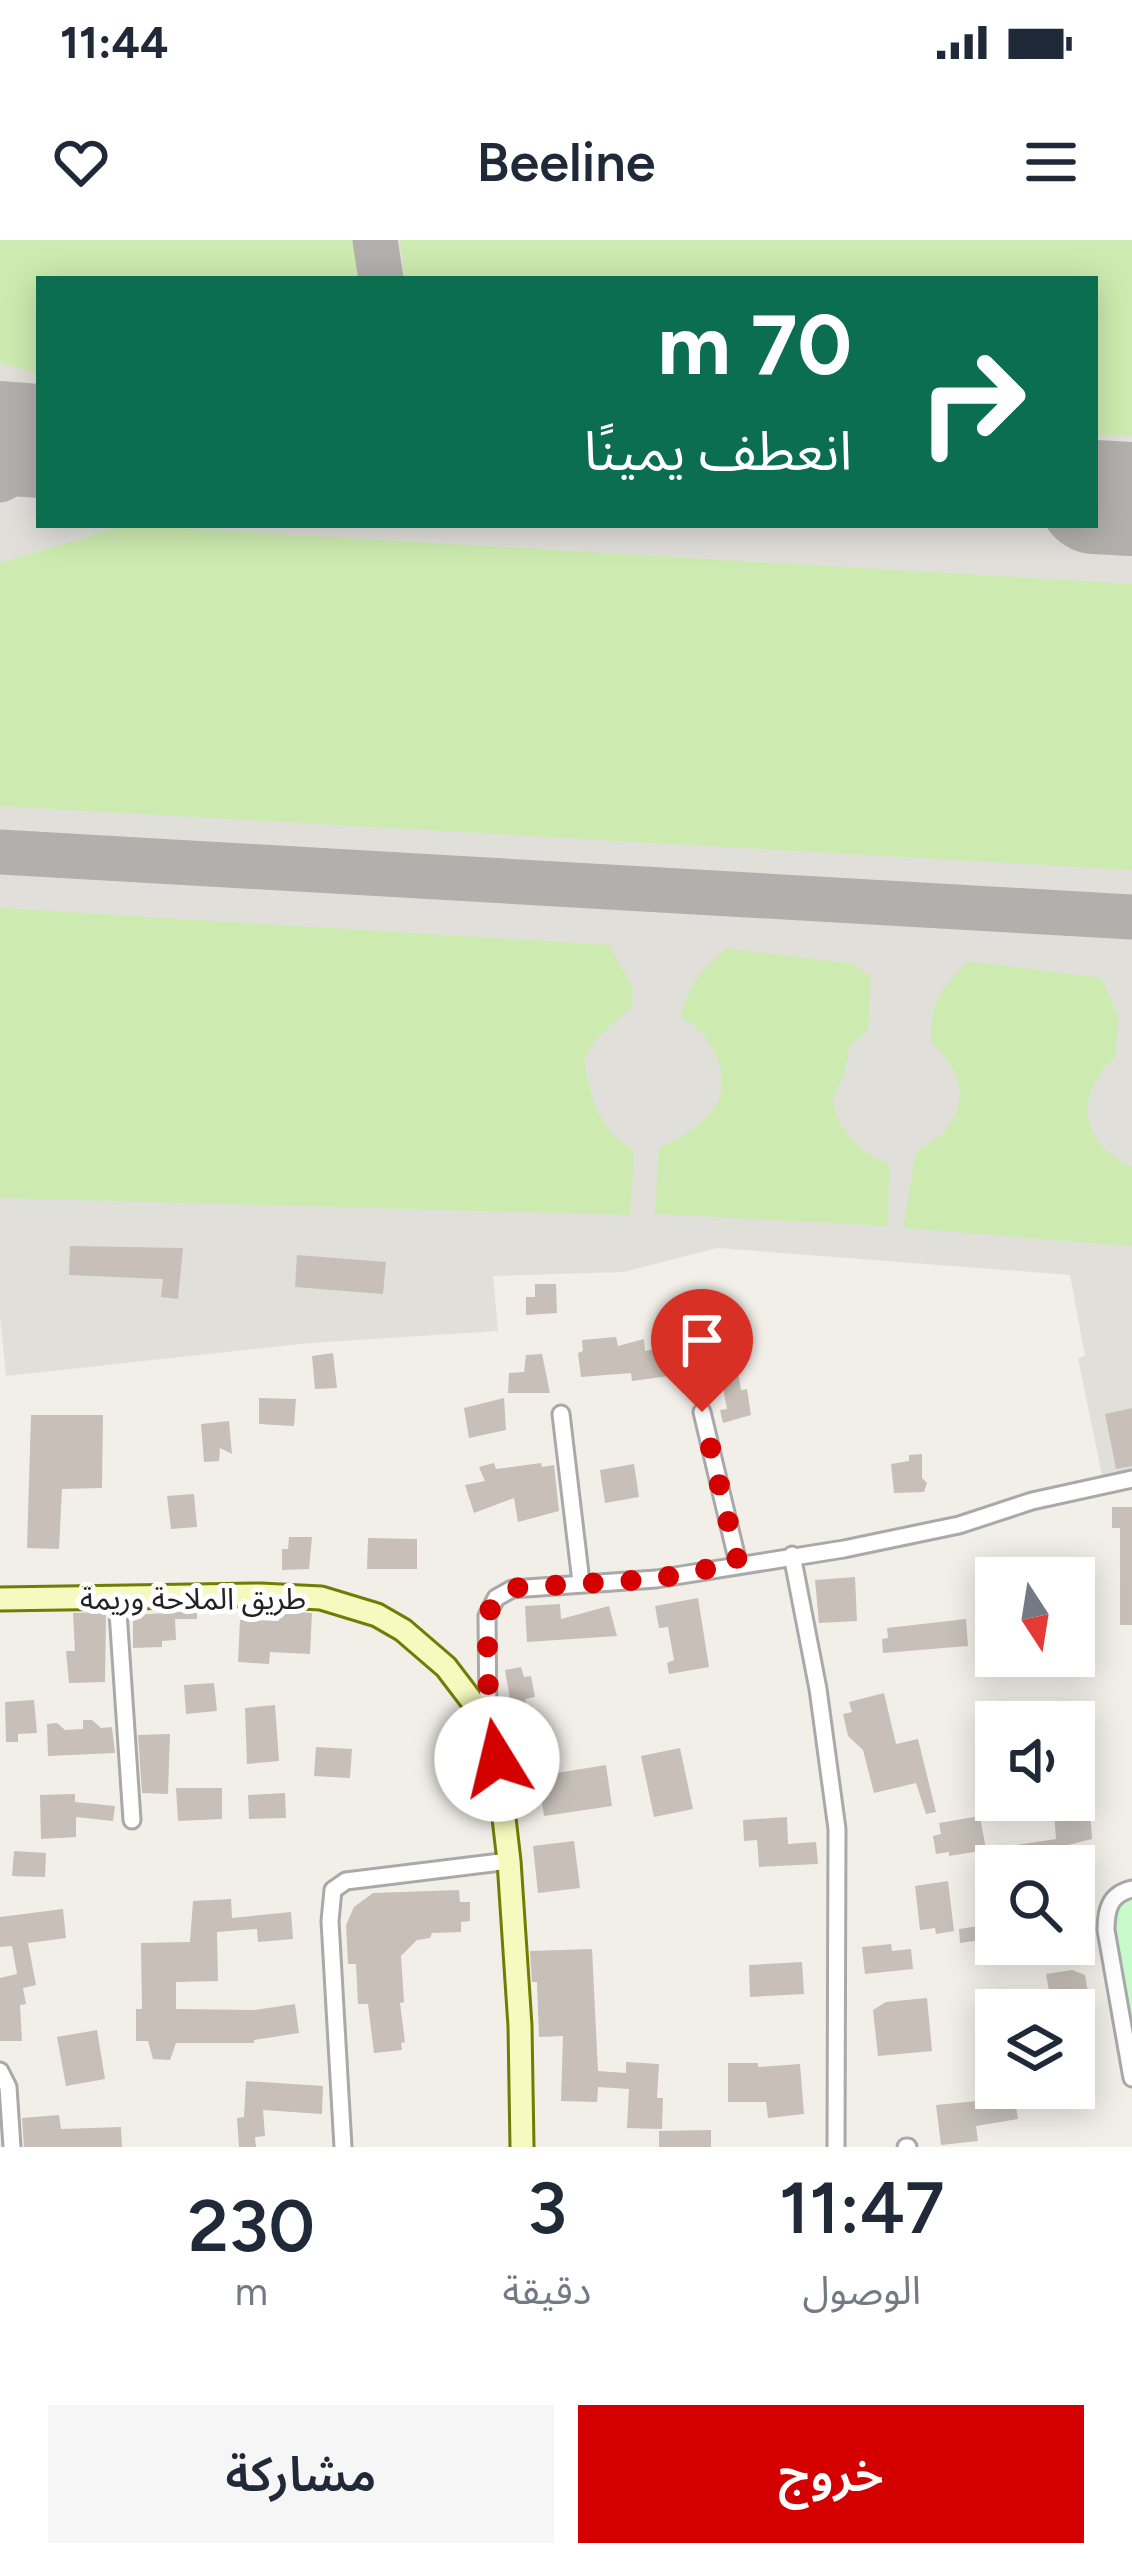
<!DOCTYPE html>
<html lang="ar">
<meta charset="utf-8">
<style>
:root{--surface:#fff;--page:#f6f6f7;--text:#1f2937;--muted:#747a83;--accent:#d40000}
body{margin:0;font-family:Figtree,"Noto Sans Arabic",sans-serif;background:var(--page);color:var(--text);direction:rtl;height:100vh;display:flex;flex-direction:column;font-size:45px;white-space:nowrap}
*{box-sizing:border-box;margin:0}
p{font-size:39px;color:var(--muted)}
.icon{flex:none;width:66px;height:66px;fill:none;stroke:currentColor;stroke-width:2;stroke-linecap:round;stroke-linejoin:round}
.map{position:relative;height:1907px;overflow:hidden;direction:ltr}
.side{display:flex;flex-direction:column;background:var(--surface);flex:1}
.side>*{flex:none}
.banner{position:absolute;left:36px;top:36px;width:1062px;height:252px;border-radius:0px;box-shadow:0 6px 30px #0003;direction:rtl;background:#0b6e4f;color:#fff;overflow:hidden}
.needle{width:78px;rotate:168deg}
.buttons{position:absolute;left:975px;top:1317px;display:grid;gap:24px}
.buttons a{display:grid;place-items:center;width:120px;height:120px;border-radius:0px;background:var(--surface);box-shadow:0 6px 30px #0003;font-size:60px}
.pin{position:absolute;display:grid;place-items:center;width:102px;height:102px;color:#fff;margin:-123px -51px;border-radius:50% 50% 50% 0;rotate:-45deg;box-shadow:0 0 12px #0007}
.pin .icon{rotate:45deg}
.me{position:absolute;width:132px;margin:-66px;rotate:351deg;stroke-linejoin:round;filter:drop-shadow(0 0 9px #0008)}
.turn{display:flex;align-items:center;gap:42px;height:252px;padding:0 48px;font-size:54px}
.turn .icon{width:156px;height:156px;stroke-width:2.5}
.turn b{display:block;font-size:84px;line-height:102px}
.eta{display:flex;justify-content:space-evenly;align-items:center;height:204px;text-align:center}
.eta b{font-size:72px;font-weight:600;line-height:84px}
.button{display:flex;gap:24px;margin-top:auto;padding:24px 48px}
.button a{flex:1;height:138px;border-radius:0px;background:var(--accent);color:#fff;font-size:48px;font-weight:600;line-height:138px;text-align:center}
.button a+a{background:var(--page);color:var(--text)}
.status{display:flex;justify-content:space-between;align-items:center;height:84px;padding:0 60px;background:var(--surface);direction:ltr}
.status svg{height:33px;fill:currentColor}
header{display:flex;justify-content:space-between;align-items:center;height:156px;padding:0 48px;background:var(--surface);font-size:54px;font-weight:600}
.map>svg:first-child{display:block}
.airport{fill:#e1dfda;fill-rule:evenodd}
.grass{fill:#cdebb0}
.park{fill:#c8facc}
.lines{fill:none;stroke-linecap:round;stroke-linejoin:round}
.taxiway{stroke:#b1b0ac;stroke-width:45}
.runway{stroke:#b1b0ac;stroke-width:114}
.building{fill:#c7bfb8}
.street-casing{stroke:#a9a9a9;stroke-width:21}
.secondary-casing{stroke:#707d05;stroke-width:27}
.street{stroke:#fff;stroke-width:15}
.secondary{stroke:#f7fabf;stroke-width:21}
.route{stroke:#d40000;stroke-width:21;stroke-dasharray:0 37.8}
.labels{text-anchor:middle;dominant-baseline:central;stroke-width:10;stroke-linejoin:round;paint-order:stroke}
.street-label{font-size:30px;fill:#222;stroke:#fff}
</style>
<div class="status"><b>11:44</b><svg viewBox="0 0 49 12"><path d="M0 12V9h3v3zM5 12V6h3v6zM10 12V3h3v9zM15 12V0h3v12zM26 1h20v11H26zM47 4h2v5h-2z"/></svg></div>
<header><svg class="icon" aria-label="menu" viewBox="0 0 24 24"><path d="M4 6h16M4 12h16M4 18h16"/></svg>Beeline<svg class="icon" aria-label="heart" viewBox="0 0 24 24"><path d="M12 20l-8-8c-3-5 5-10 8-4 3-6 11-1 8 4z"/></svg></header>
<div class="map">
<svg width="1132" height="1907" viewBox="0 0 1132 1907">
<rect width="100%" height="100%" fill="#f2efe9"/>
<!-- airport -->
<path class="airport" d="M0,0H1132V1240L1104,1245L1078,1118L1085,1116L1070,1035L717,1008L624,1032L493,1036L498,1091L310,1103L6,1136L0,1077ZM39,39H1095V285H39Z"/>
<!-- grass -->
<path class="grass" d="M0,0H362L369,39H39V134L0,123Z
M400,0H1132V196L1095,194V39H405Z
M127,285L1132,344V630L0,566V323Z
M0,668L609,705L633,748L632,767L597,798L584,819C591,860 597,887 634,911L630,975L0,958Z
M727,708L854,724L871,737L868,790L850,806L844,835L832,859C839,891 858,913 889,924L888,986L655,974L659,908C678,898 703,887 715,867C734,833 711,794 681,777C688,745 702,729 727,708Z
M968,721L1101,738L1119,777L1115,817C1073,855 1080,903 1132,927V1006L903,988L916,911C967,887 975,841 931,803C930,759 939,753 968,721Z"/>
<!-- park -->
<path class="park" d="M1132,1649V1838L1107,1699L1112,1660Z"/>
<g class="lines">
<!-- taxiway -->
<path class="taxiway" d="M375,0L381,39
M0,240L39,219
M0,612L1132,677"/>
<!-- runway -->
<path class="runway" d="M0,198L39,201
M1095,257L1132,259"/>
</g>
<!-- building -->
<path class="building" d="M70,1006L183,1008L178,1059L161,1057L163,1039L69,1035Z
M297,1015L386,1022L383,1054L295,1047Z
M535,1044H556L557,1073L526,1075V1057H535Z
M616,1097L618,1106L644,1099L645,1111L663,1107V1112L670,1113L676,1135L632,1141L631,1133L581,1137L578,1113L583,1111L582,1100Z
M733,1103L741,1150L747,1149L751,1175L723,1183L720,1170L727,1169L721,1137L704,1138L701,1113H709L708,1107Z
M333,1113L337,1148L315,1149L312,1116Z
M542,1114L550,1153H508L509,1133L524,1132L526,1115Z
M259,1158L296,1159L294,1186L259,1184Z
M504,1158L506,1190L469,1198L464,1168Z
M1132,1168V1226L1116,1229L1105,1174Z
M31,1175H103L102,1248L62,1249L59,1309L27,1308Z
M229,1181L232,1214L220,1208L219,1221L204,1222L201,1184Z
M922,1214V1238L927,1243L924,1252L894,1253L891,1224L909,1221V1215Z
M494,1223L496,1229L541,1223L542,1227L554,1225L559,1271L518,1282L514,1258L474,1273L465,1245L485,1241L479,1227Z
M634,1224L639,1257L605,1263L600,1230Z
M194,1254L197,1287L171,1289L167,1256Z
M1112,1267H1132V1385H1120V1288H1112Z
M289,1297H312L309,1329L282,1330V1309H288Z
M368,1298L417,1299V1329H367Z
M855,1337L857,1381L819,1383L815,1340Z
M698,1358L709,1427L669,1434L667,1423L674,1420L668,1387L659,1388L655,1366Z
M560,1364L561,1379L609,1366L617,1396L527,1402L525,1366Z
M197,1371V1379H175L176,1400L162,1401V1407L133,1408V1375Z
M279,1371L312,1373L310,1414L270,1412L269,1424L238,1422L240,1380L279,1381Z
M106,1372L105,1442L69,1443L66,1411H75L73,1373Z
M966,1379L968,1406L883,1413L882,1399L888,1398L887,1388Z
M521,1427L524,1437L531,1436L535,1457L525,1459L529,1495L542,1494L543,1517L513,1519V1476L505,1430Z
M214,1443L217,1471L186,1474L184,1445Z
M884,1453L896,1504L918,1499L936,1572L926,1574L916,1543L874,1553L863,1510L848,1496L843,1474L852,1472L849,1462Z
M34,1460L37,1493L18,1494V1502H6L5,1462Z
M275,1465L279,1521L247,1524L245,1468Z
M83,1480H92L101,1488L112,1487L115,1513L48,1516L47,1484L57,1483L65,1490L83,1489Z
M170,1494L168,1554L142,1553L138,1495Z
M316,1507L352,1509L350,1538L314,1536Z
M680,1508L693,1569L654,1577L641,1516Z
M606,1525L612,1566L544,1576L538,1536Z
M176,1548H222V1579L178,1581Z
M285,1553L286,1578L249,1579L248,1555Z
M75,1554V1562L115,1566L113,1581L76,1577V1597L41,1599L40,1555Z
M1090,1570L1092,1599L1060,1607L1063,1626H1007L1003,1607L1056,1599L1054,1572Z
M980,1576L986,1610L949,1616V1612L936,1614L933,1596L941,1594L939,1583Z
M787,1577L788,1604L816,1602L818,1624L759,1627L757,1600L744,1601L743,1580Z
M574,1601L580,1648L538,1653L533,1606Z
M14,1611L46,1613L45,1637L12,1636Z
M948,1641L954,1691L936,1694L935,1688L920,1690L915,1646Z
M459,1650L460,1662H470V1681L461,1682V1692L432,1693L430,1698L417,1700L401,1716L404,1762L400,1763L405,1802L401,1803L402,1810L374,1813L368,1764H358L356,1724H348L346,1685L354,1667L373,1653Z
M996,1653V1698L960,1703L959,1689L986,1685L982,1654Z
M231,1659L232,1678L291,1672L293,1699L258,1702L257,1689L217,1692L218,1741L176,1742V1769L255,1770L295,1764L299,1793L254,1800V1803H176L170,1820L153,1819L148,1801H136V1769H142L141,1703L190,1702L193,1661Z
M63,1669L66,1698L28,1703L36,1745L23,1748L26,1764L20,1765L22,1801H0V1738L17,1734L12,1706L0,1707V1677Z
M891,1704L892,1711L911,1709L913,1729L865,1734L862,1707Z
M592,1709L598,1831L626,1833V1822L659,1824L657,1858H663L662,1889L627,1888L629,1849L598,1847L597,1862L561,1861L563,1796L539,1797L537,1742H532L530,1711Z
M802,1722L804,1754L750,1757L749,1725Z
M1072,1730L1085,1735L1090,1764L1070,1767L1068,1753L1050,1756L1046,1734Z
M927,1758L932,1811L878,1816L873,1770L886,1762Z
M97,1790L105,1839L66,1846L57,1797Z
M728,1823H758V1827L800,1824L804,1874L768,1878L766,1862H728Z
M246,1841L323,1846L322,1874L263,1870L265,1896L255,1897L256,1907H239L237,1878L244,1877Z
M1013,1848L1018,1879L976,1886L978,1901L941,1905L936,1865L988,1860L987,1852Z
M59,1875L61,1889L121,1887L122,1907H24L22,1878Z
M711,1890V1907H659V1891Z"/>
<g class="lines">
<!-- street casing -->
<g class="street-casing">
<path id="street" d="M702,1172L738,1323
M561,1174L581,1342
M792,1315L818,1449L837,1589L836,1907
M117,1357L132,1580
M488,1482L487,1376L496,1358L512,1349L656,1339L844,1309L959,1285L1032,1261L1132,1239
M1132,1649C1110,1654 1106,1669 1106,1690L1132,1838
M0,1831L8,1847L12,1907
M343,1907L330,1681L333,1650L346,1641L509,1621
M906,1907H908"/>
</g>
<!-- secondary casing -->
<g class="secondary-casing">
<path id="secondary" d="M0,1359L260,1355L321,1358L377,1375L403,1390L446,1427L478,1469L497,1518L509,1621L520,1786L522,1907"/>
</g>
<!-- street -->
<use href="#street" class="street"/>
<!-- secondary -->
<use href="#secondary" class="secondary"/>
</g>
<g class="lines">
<!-- route -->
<path class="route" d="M497,1519L489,1492L487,1376L496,1358L512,1348L656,1339L738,1323L702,1172"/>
</g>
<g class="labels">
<!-- street labels -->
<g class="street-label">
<text x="193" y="1358">طريق الملاحة وريمة</text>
</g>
</g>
</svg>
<div class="buttons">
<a><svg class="needle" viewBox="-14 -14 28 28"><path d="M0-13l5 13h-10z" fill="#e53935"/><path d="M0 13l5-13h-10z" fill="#747a83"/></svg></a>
<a><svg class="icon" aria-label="sound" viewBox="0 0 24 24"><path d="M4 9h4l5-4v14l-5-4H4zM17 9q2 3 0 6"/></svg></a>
<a><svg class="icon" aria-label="search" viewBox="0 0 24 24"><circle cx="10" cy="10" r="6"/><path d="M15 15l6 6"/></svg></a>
<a><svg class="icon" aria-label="layers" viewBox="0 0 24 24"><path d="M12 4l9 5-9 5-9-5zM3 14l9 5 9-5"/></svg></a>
</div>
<div class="pin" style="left:702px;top:1172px;background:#d93025"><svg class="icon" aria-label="arrive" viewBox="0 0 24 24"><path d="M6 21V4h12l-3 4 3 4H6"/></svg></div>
<svg class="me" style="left:497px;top:1519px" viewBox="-20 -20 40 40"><circle r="19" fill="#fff"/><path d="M0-13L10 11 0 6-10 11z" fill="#d40000"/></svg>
<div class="banner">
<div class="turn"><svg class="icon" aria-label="right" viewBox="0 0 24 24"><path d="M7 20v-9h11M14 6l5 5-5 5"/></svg><div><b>70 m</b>انعطف يمينًا</div></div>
</div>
</div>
<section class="side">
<div class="eta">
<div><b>11:47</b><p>الوصول</p></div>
<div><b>3</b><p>دقيقة</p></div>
<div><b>230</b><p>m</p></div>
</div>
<div class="button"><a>خروج</a><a>مشاركة</a></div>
</section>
